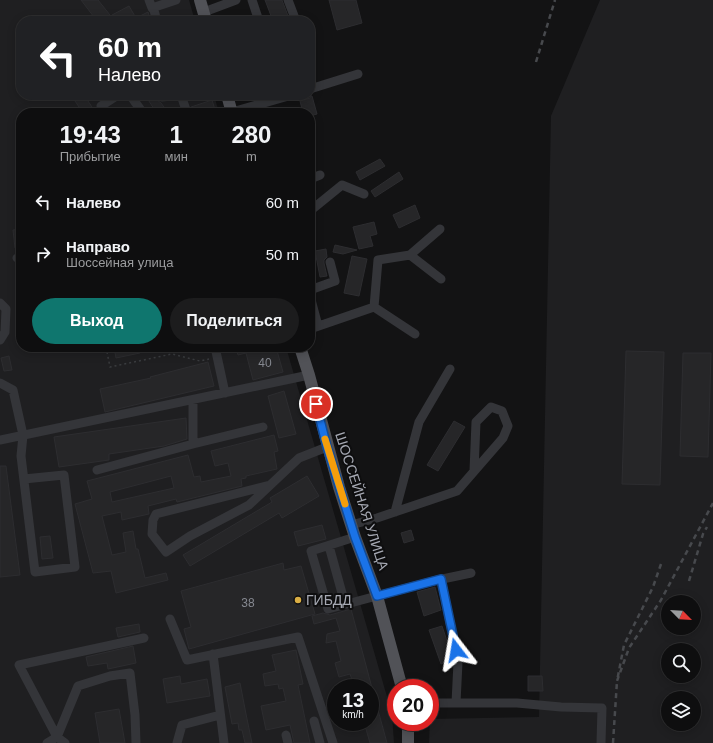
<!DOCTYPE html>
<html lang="ru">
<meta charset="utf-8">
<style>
:root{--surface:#0e0e0f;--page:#1c1c1d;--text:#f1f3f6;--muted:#9b9c9e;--line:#2e2e2f;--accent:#0f766e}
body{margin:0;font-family:Helvetica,sans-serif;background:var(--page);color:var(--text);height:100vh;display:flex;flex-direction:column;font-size:15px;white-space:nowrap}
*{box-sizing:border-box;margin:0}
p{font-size:13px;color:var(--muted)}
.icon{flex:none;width:22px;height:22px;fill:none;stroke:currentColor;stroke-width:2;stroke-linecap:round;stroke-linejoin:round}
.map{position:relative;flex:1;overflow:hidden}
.sheet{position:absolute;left:16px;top:108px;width:299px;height:244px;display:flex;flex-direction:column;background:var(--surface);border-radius:16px;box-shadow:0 2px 10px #0003,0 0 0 1px var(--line)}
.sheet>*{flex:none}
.top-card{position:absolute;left:16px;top:16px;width:299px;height:84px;border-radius:16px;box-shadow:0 2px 10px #0003,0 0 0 1px var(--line);background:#202124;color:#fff;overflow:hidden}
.needle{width:26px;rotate:114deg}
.tools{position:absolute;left:661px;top:595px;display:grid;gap:8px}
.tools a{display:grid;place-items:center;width:40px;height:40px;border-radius:50%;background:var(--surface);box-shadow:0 2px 10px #0003,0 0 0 1px var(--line);font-size:20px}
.speed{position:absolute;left:327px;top:679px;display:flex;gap:8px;font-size:20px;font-weight:700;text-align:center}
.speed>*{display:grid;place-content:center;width:52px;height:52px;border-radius:50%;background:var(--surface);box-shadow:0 2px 10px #0003,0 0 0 1px var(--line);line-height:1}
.speed small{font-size:10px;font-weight:400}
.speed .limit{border:6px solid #d22;background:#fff;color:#111}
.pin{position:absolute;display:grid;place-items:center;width:34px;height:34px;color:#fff;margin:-17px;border:2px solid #fff;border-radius:50%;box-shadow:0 1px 4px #0007}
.me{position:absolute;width:44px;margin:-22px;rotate:346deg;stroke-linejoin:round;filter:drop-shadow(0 0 3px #0008)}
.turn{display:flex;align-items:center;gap:14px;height:84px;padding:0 16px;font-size:18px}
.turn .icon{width:52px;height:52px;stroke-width:2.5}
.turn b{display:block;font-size:28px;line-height:34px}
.eta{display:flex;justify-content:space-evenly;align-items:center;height:68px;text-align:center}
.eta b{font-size:24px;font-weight:800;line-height:28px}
.button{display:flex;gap:8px;margin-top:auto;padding:8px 16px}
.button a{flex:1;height:46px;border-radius:24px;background:var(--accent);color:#fff;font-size:16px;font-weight:800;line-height:46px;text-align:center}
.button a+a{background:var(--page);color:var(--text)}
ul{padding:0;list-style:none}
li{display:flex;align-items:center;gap:12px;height:52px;padding:0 16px}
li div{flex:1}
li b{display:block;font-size:15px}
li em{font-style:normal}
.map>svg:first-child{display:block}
.built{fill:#1f1f21;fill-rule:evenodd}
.building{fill:#262628;stroke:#2d2d30;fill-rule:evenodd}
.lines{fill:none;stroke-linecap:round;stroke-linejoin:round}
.path{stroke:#3a3c3f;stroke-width:1.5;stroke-dasharray:2 3;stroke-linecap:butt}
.minor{stroke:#343539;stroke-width:9}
.major{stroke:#515257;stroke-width:12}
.rail{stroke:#47494d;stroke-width:2.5;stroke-dasharray:5 4;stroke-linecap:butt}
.route-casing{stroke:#114b97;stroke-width:10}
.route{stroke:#1a73e8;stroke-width:7}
.slow{stroke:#f59e0b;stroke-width:7}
.poi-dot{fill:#daae44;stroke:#0e0e0f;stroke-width:1.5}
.labels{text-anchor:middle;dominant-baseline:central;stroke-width:4;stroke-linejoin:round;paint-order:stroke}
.number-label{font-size:12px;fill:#858890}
.street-label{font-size:14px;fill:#a6a9b3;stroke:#0e0e0f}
.poi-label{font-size:14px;fill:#a6a9b3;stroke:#0e0e0f;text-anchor:start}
</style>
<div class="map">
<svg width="713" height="743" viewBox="0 0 713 743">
<rect width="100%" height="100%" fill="#131314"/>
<!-- built -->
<path class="built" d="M0,0H189L195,21H21V95H214L219,113H21V347H286L392,714L394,743H0ZM336,688H370V722H336Z
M600,0H713V743H429L430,719L539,717L551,116ZM668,602H694V628H668ZM668,650H694V676H668ZM668,698H694V724H668Z"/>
<!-- building -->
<path class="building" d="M81,0H98L110,15L101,21H97Z
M265,0H282L290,21H273Z
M329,0H356L362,23L337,30Z
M129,6L136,18L148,12L150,19L146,21H115L112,15Z
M71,95H84L96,113H83Z
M145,95H156L157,100L161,103L164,107L156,112Z
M310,96H312L317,114L310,116V113H303L300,101L310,98Z
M212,100L216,113H193L191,107Z
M380,159L385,166L360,180L356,172Z
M399,172L403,179L375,197L371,191Z
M415,205L420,218L399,228L393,215Z
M374,222L377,234L370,236L373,246L359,249L353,227Z
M21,229V248H15L13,230Z
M335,245L357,250L343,254L333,252Z
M326,249L327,257L324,260V263L327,276L320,277L315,251Z
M352,256L367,259L359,296L344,293Z
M114,347H138L140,353L116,358Z
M241,347H276L283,372L253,380L246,353L238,355L236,348Z
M626,351L664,352L660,485L622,484Z
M683,353H711L708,457L680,456Z
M9,356L12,370L4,371L1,358Z
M208,362L214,386L105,412L100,389L151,378L150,377Z
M284,391L296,434L279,438L268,396Z
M186,418L187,439L164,446L109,454V460L59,467L54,437Z
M454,421L465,427L438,471L427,465Z
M274,435L278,451L274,452L277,469L246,476V478L241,479L242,486L177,502L176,499L148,506L149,514L122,520L121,512L102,516L112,555L126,552L123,533L133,531L136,549H138L145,578L166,573L168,580L116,593L111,571L93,573L75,504L92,499L87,481L188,455L194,477L200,476L201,482L231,476L228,463L215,466L211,451ZM171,476L174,488L112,502L110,492Z
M0,466H6L20,575L0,577Z
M307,476L319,496L282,518L279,513L190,566L183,555L272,502L270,498Z
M322,525L326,539L298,546L294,532Z
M411,530L414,540L404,543L401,533Z
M50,536L53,558L42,559L40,537Z
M283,563L284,570L301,566L315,614L189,649L184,629L191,627L181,591Z
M435,587L441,610L424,616L417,592Z
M351,609L372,688L387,743H370L364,722H370V688H355L350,674L339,677L335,663L341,661L336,641L326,643L327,634L340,631L336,618L314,624L312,616L323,613L330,615Z
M139,624L140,632L118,637L116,628Z
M442,626L447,641L451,660L441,664L429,630Z
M133,646L136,663L108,669L107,663L88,666L86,657Z
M296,650L303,684L298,685L310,743H294L290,725L266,730L261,706L286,701L283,688L279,689L278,684L265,686L263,674L276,671L272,655Z
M180,676L181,684L207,679L210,696L167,703L163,679Z
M528,676H542L543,691H528Z
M240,683L246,714L252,743H245L242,730H239L238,723L232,724L225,687Z
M119,709L125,743H100L95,713Z"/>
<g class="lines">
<!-- path -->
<path class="path" d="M106,347L110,367L172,354L200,361L209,359"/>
<!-- minor -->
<path class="minor" d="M149,0L152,8L176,0
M252,0L259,21
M288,0L296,21
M153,7L157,21
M204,12L236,0
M310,89L358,74
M130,95L143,113
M162,97L181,95L187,113
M101,106L118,95
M232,112L292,95
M310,179L320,175
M310,211L342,185L364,194
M410,255L440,229
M17,258L21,257
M310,290L335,281L330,262
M310,296L318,326
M0,303L6,309L5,332L0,340
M374,307L415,334
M310,329L374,307L378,260L410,255L441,279
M215,347L225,393
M0,383L13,390L23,435L21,456L35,572L75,567L64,475L24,479
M0,440L309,375
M193,444L263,427
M97,470L193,444V400
M270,485L156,514L153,520L152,534L166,552L190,536L249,505L299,458L327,447
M395,512L419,422L450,369
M351,525L377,518L457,491L503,438L508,426L502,411L491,407L476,422L474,471
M355,537L311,551L328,609L433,581L471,573
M329,546L345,604
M441,579L458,662L456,703
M170,619L187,660L298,637L333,743
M213,654L224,743
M430,705L439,703H517L561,707L602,708L601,743
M314,721L320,743
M286,735L288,743
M47,743L57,737L78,686L110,676L130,673L135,715L136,743
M65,743L57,737L19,665L144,638
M177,743L182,725L220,715"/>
<!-- major -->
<path class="major" d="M200,0L206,21
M227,95L232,113
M300,347L309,375L339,487L355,537L377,596L402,688
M408,722V743"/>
<!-- rail -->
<path class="rail" d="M536,62L555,0
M661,564L653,587L624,645L617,681L629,648L661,600L713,503
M689,581L703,534L707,527
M613,743L617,681"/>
</g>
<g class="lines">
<!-- route casing -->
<g class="route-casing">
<path id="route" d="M316,404L327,447L355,537L377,596L441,579L456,650"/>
</g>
<!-- route -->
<use href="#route" class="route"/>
<!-- slow -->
<path class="slow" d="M325,439L345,504"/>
</g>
<!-- markers -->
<circle class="poi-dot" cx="298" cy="600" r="4"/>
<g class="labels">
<!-- number labels -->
<g class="number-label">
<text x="265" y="363">40</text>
<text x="248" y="603">38</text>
</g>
<!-- street labels -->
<g class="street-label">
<text transform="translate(362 501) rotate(72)">ШОССЕЙНАЯ УЛИЦА</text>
</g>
<!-- poi labels -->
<g class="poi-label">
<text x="306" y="600">ГИБДД</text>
</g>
</g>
</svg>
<div class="tools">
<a><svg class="needle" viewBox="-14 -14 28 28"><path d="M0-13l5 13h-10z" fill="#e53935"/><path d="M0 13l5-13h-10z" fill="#9b9c9e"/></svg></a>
<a><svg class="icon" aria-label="search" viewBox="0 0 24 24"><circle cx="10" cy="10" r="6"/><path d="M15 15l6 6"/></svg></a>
<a><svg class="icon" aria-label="layers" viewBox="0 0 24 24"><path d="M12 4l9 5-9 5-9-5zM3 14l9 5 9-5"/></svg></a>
</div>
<div class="speed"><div>13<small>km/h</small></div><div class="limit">20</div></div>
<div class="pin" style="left:316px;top:404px;background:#d93025"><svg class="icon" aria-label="arrive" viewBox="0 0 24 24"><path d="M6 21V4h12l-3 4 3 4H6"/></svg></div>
<svg class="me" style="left:456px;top:650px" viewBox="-20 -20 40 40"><path d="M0-17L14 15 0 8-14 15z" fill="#1a73e8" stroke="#fff" stroke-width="4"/></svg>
<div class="top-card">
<div class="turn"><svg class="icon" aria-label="left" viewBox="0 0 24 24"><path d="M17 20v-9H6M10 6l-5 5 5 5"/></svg><div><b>60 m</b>Налево</div></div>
</div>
<section class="sheet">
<div class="eta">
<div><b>19:43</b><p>Прибытие</p></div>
<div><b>1</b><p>мин</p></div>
<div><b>280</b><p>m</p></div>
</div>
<ul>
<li><svg class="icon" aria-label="left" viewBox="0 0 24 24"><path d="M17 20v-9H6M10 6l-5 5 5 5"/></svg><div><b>Налево</b></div><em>60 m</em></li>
<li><svg class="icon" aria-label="right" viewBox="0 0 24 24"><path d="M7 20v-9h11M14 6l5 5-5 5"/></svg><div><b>Направо</b><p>Шоссейная улица</p></div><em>50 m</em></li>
</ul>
<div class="button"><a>Выход</a><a>Поделиться</a></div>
</section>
</div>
